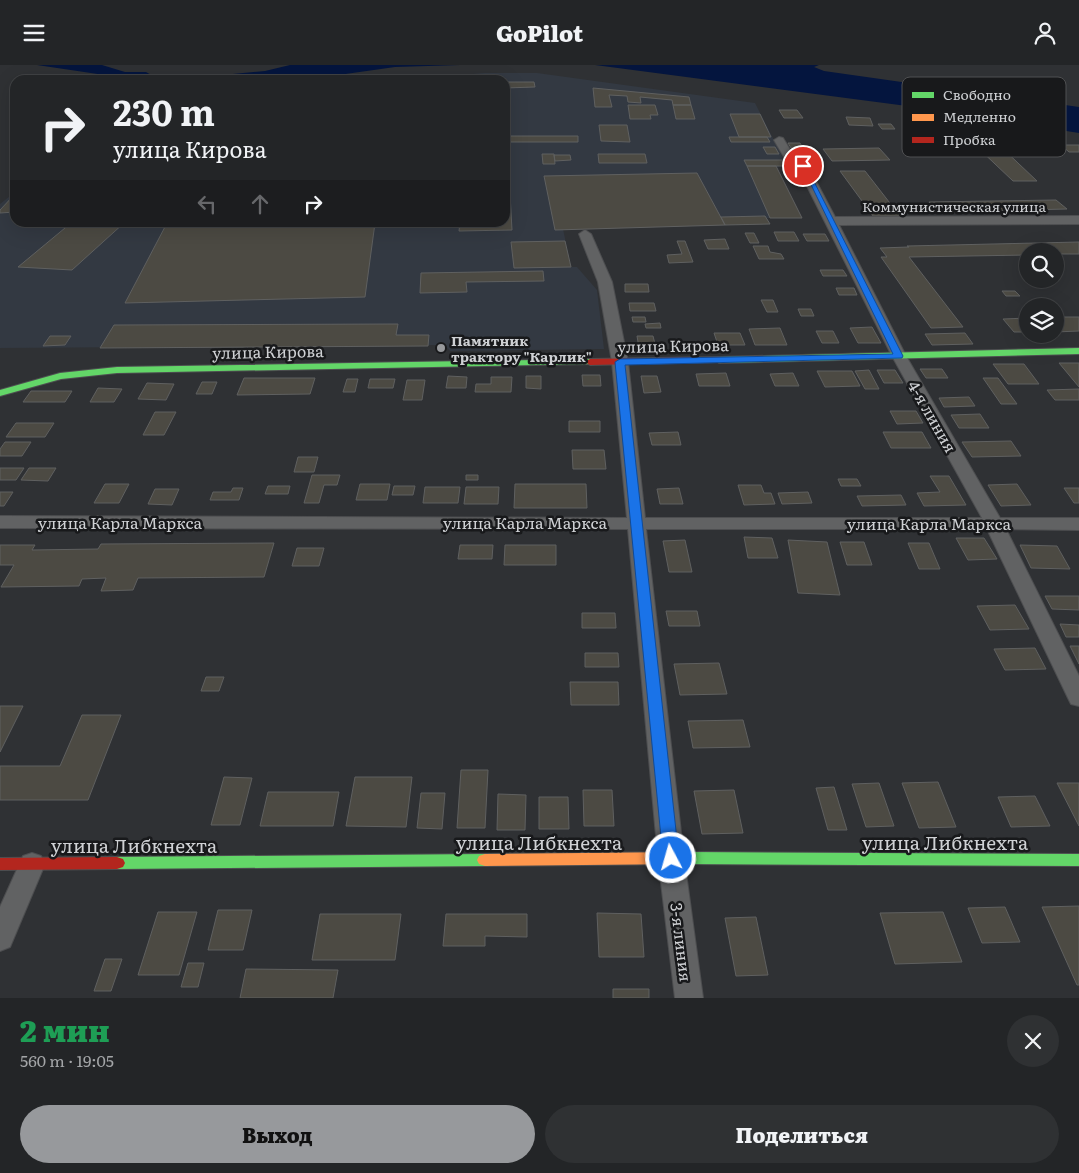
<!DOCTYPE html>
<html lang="ru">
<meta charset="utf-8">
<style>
:root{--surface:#232527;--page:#2f3133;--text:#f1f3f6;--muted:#a3a5a7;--line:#404244;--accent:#97999c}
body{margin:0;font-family:Literata,serif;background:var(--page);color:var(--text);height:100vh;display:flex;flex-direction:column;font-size:19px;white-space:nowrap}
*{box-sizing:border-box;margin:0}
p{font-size:16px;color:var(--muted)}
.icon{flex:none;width:28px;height:28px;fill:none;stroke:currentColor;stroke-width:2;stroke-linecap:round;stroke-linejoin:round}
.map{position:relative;height:933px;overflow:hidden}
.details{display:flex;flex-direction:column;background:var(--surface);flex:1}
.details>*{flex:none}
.banner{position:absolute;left:10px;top:10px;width:500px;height:152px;border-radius:15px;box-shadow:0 5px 20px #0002,0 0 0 1px var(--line);background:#232527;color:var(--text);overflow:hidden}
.tools{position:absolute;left:1019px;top:178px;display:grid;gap:10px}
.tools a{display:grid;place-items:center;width:45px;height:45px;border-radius:50%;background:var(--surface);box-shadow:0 5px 20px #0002,0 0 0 1px var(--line);font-size:25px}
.pin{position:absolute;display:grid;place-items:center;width:42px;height:42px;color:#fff;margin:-21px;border:2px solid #fff;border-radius:50%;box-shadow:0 1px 5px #0007}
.me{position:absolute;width:55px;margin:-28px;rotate:354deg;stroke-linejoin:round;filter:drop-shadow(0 0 4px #0008)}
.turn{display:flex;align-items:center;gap:18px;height:105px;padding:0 20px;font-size:22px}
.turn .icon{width:65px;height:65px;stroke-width:2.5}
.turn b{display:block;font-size:35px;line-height:42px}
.lanes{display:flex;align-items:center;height:48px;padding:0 20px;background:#0003;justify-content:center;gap:25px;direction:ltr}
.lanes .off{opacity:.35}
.round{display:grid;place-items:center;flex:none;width:52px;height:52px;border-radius:26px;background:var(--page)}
.summary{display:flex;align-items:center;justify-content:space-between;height:85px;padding:0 20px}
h1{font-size:30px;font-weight:800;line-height:38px;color:#1e9e55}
.action{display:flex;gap:10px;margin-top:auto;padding:10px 20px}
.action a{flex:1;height:58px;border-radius:30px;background:var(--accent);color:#111;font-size:20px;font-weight:800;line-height:58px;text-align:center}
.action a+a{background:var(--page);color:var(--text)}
header{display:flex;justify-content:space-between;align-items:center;height:65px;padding:0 20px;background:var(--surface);font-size:22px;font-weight:800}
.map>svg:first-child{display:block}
.built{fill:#333942}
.water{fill:#04153e}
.building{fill:#4c4a43;stroke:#5f6060}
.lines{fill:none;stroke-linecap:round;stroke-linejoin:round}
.street-casing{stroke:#4d4e50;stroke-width:2}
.fast-casing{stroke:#4d4e50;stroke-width:2}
.slow-casing{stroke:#4d4e50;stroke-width:2}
.jam-casing{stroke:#4d4e50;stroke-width:2}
.street{fill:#616263;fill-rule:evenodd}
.fast{fill:#63d668;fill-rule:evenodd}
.slow{fill:#ff974d;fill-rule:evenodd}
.jam{fill:#b3261e;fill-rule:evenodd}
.route{fill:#1a73e8;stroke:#114b97}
.poi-dot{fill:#97999c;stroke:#18191b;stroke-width:2}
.labels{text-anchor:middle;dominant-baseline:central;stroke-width:5;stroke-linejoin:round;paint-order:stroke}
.far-street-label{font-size:14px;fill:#cfd1d4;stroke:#18191b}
.far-poi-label{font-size:14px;font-weight:bold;fill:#cfd1d4;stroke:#18191b;text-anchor:start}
.street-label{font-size:16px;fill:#cfd1d4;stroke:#18191b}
.near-street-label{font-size:19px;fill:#cfd1d4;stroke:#18191b}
.key{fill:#18191b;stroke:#4f5052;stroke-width:1}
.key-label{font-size:14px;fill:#cfd1d4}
</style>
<header><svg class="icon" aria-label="menu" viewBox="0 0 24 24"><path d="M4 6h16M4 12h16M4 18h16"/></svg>GoPilot<svg class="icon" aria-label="person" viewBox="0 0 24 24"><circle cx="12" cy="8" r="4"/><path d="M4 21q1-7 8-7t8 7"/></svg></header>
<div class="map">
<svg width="1079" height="933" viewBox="0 0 1079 933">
<rect width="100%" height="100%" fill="#2f3134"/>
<!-- built -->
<path class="built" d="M485,8H537L755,38L787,101L776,102L802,153H767L770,159L563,164L571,202H577L597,225L604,284L450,286L445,280L0,283V139L15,127V158H505V15H400Z"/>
<!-- water -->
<path class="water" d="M37,0H102L125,7H146L160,15H118L111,11Z
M290,0H460L395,2L303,15H171L265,6Z
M595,0H819L814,2L824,6L1079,42V68L907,41Z"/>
<!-- building -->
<path class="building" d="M505,17H534L535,22L505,23Z
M593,23L689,32L691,40H673L672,35L640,32L641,38L628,37L627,31L609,30L612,42H595Z
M628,40H655L658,50H650L651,54H630Z
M673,40H691L695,54H676Z
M779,45H797L803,53H784Z
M730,49H760L771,72H739Z
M846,52L870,53L873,61L849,60Z
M878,59H891L895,64H882Z
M599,60H627L630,77L601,76Z
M505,71H578V77H505Z
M729,72H767L770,77H731Z
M788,78H800L803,83H791Z
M999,80L1037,116H1013L976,81Z
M1061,80H1079V87H1069Z
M763,82H775L779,89H767Z
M879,83L890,95L832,96L823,84Z
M542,89H554L555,99H543Z
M598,89H645L647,98H599Z
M554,90H570L571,95L555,96Z
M744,95H784L787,101H747Z
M747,101H776L802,153H770Z
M840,106H865L900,151H873Z
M697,108L725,160L555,165L544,111Z
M505,111H509L512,165L459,166L460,158H505Z
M15,129V147L0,148V145Z
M1056,135L1067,144L938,147L929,137Z
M765,151L770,159L725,160L721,152Z
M71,158H124L72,205L18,202Z
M167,158H375L365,232L125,238Z
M774,167H794L799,176H778Z
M745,168H754L759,178H750Z
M803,169H825L829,176H807Z
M725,174L729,184H708L704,175Z
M565,176L571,202L514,203L511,177Z
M677,176H685L693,197L669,198L667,190L682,189Z
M1079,177V189H1055V186H1028V190L909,192L963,262L931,263L881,192H887L880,183L909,182L907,181Z
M753,181H768L770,187L781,189L784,194H759Z
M820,205H843L847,211H823Z
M543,206L544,216L466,217L467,227L420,228L421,208Z
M625,219H648L649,227H625Z
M836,223H854L857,230H839Z
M1002,226H1015L1020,231H1006Z
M761,235H773L778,247H767Z
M629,238H654L656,246H630Z
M798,244H811L814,251H801Z
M632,252H645L646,257H633Z
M1055,252H1079V266L1055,267Z
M1028,253V267H1014L1003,254Z
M660,258L661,263H646L645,259Z
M398,259L396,270H429L428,281L100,283L114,260Z
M872,262L881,278H858L850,263Z
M780,263L787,280H755L749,264Z
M816,266H833L839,278H822Z
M714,268H740L745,280H718Z
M965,268L973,279L932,280L925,269Z
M50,271H71L65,280L43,281Z
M637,271H653L656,283H639Z
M1059,298H1079V322Z
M993,299H1024L1039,319H1008Z
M920,304H942L948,313H926Z
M869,305L879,324H865L855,306Z
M877,305H895L903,318H884Z
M817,306H852L860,321L825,322Z
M726,308L730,321H699L696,309Z
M793,308L799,321H775L770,309Z
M582,310H600L601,321H583Z
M448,311L467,312L466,323H446Z
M526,311H541V324L526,323Z
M641,311H657L661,327L644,328Z
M491,312H512L511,327H475L476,319H491Z
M244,313H315L310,329L237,330Z
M983,313H998L1017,339H1001Z
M347,314H358L355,327H343Z
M370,314H395L393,323H368Z
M407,315H425L422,335H403Z
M202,317H217L212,329H196Z
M147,318L174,319L166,335L138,334Z
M98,323L122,324L114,337H90Z
M1079,324V335H1055L1047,325Z
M31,326H72L65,337H23Z
M969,332L975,341L944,342L939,333Z
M890,346H916L923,358L897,359Z
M155,347H176L164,370H143Z
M980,349L989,363H959L951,350Z
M569,356H600V367H569Z
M16,358H54L45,372H6Z
M678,367L681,380H652L649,368Z
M883,367H922L931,383H891Z
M1011,376L1021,391L972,392L962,377Z
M5,377H31L22,391H0V384Z
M572,385H604L606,404H573Z
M298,392H318L314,407H294Z
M0,403H24L16,415H0Z
M29,403H56L48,416L21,415Z
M312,410H340L337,420H324L319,438H304Z
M466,410H478V415H466Z
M930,411H949L966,440L924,441L917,428L940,427Z
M838,414H857L861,421H841Z
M105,419H129L119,438H94Z
M360,419H390L387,435H356Z
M515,419H586L587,443H514Z
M1017,419L1031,440L1001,441L988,420Z
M738,420H761L764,428H771L775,439L744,440Z
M268,421H290L288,429H265Z
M394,421H415L413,430H392Z
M425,422H460L458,438H423Z
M466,422H499L498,439H464Z
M233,423H243L239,435H210L213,427H231Z
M679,423L683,439H660L657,424Z
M1064,423H1079V438H1074Z
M155,424H179L172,440L148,439Z
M0,427H13L4,441H0Z
M808,427L812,438L782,439L778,428Z
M901,430L906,440L862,441L857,431Z
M744,472L772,473L778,493H748Z
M956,473H984L997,494L968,495Z
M685,475L692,507H669L663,476Z
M788,475L827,477L840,530L798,528Z
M840,477H864L872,500H847Z
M274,478L264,512L138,513L133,525L101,526L106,513L82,514L79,521L1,522L14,500H0V480H35L32,485L98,484L101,479Z
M908,478H929L940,504H919Z
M460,480H493L492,494H458Z
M505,480H556V500H504Z
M1020,480L1057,481L1070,504L1031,503Z
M297,483H324L319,501H292Z
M1045,531H1079V545L1052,544Z
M1015,540L1029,564L990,565L977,541Z
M666,546H697L700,561H669Z
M582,548H615L616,563H582Z
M1060,559L1079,560V572H1066Z
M1070,581H1079V599Z
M1035,583L1046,604L1005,605L994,584Z
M585,588H618L619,602H585Z
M719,598L727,629L680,630L674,599Z
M206,612H224L219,626H201Z
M570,617H618L619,640H571Z
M0,641H23L0,687Z
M82,650H121L88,735H0V701H60Z
M743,655L750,682L693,683L688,656Z
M461,705H488L485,763H457Z
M224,712L252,713L240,760H211Z
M355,712H412L406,762L346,761Z
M938,717L956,762L919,763L902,718Z
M879,718L894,761L866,762L852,719Z
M1057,718H1079V761Z
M834,722L847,765H828L816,723Z
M583,725H612L614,761H584Z
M734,725L743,768L702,769L694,726Z
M268,727H339L333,761H260Z
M421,728H445L442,764L417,763Z
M498,729L526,730L525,765H497Z
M1035,731L1050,761L1011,762L998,732Z
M539,732H568L569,764H539Z
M1079,841V920H1077L1042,842Z
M1005,842L1020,877L982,878L968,843Z
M218,845H252L243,885H208Z
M158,847H197L179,910H138Z
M943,847L962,897L895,899L880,848Z
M597,848L641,849L644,892H599Z
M320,849H401L395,895H312Z
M446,849H527V872L485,871V881H443Z
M756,852L768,910L736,911L725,853Z
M105,894H122L111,926H94Z
M188,898H204L198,922H181Z
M246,904L338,905L333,933H240Z
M613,924H649V933H613Z"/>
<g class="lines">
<!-- street casing -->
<g class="street-casing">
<path id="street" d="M779,72L783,73L792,88L808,101L835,152L1079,151V159L839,160L906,291L1000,453H1079V465L1006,464L1079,611V641L1071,639L1068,633L987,464H646L684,793L703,933H675L658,793L628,464L0,463V451L627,453L612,297L598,217L579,169L585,165L591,169L612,217L628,297L645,453H982L892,291L798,103L784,92L774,75Z
M32,788L41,791L45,799L10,882L0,886V842L23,791Z"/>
</g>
<!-- fast casing -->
<g class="fast-casing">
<path id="fast" d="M1079,283V289L719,298L715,295L719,292Z
M590,294L595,297L593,299L117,308L61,314L0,331V325L60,308L117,302Z
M685,787L1079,789V801L685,799L680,797L677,793L680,789Z
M485,789L491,791L493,795L491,799L485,801L117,804L111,802L109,798L111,794L117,792Z"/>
</g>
<!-- slow casing -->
<g class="slow-casing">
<path id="slow" d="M685,787L690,789L693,793L690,797L685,799L485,801L479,799L477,795L479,791L485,789Z"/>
</g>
<!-- jam casing -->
<g class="jam-casing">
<path id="jam" d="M719,292L723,295L722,297L590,300L585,297L590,294Z
M117,792L123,794L125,798L123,802L117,804L0,805V793Z"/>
</g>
<!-- street -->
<use href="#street" class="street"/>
<!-- fast -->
<use href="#fast" class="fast"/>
<!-- slow -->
<use href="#slow" class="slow"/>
<!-- jam -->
<use href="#jam" class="jam"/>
</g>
<!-- route -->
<path class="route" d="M801,99L806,101L903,291L902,293L625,300L679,793L677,798L671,800L665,798L663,793L615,297L620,294L893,289Z"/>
<!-- markers -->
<circle class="poi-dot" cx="441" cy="283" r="5"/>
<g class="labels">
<!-- far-street labels -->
<g class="far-street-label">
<text x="954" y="141">Коммунистическая улица</text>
</g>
<!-- far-poi labels -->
<g class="far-poi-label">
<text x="451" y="275">Памятник<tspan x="451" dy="16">трактору "Карлик"</tspan></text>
</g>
<!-- street labels -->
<g class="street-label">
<text transform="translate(673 280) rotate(-1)">улица Кирова</text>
<text transform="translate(268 286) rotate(-1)">улица Кирова</text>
<text transform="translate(933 351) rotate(60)">4-я линия</text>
<text x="120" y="457">улица Карла Маркса</text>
<text x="525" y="457">улица Карла Маркса</text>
<text x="929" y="458">улица Карла Маркса</text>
<text transform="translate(682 877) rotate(83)">3-я линия</text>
</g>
<!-- near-street labels -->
<g class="near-street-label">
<text x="539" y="777">улица Либкнехта</text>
<text x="945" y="777">улица Либкнехта</text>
<text x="134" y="780">улица Либкнехта</text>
</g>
</g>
<!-- legend -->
<rect x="902" y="12" width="164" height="80" rx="8" class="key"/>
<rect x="912" y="27" width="22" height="6" fill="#63d668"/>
<rect x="912" y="49" width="22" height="7" fill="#ff974d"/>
<rect x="912" y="72" width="22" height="6" fill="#b3261e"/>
<g class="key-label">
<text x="943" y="35">Свободно</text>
<text x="943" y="57">Медленно</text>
<text x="943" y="80">Пробка</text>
</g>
</svg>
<div class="tools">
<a><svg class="icon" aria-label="search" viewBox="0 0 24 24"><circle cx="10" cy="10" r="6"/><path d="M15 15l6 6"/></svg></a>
<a><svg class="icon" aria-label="layers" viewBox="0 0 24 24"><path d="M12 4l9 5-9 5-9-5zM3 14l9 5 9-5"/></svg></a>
</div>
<div class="pin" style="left:803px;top:101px;background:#d93025"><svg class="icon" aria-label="arrive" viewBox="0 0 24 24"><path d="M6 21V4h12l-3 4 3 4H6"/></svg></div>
<svg class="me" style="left:671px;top:793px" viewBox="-20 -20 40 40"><circle r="17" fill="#1a73e8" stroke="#fff" stroke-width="3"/><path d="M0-11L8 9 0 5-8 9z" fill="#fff"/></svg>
<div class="banner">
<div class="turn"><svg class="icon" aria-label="right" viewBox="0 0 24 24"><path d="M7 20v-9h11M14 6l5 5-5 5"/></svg><div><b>230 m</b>улица Кирова</div></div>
<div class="lanes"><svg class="icon off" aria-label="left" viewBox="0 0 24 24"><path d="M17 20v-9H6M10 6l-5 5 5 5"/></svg><svg class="icon off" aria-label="ahead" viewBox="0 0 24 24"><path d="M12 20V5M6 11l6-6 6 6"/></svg><svg class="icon" aria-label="right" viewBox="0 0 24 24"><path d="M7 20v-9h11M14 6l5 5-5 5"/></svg></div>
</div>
</div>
<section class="details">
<div class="summary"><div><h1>2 мин</h1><p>560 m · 19:05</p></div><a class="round"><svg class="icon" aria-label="close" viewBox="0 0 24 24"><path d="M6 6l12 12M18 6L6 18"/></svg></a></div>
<div class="action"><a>Выход</a><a>Поделиться</a></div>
</section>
